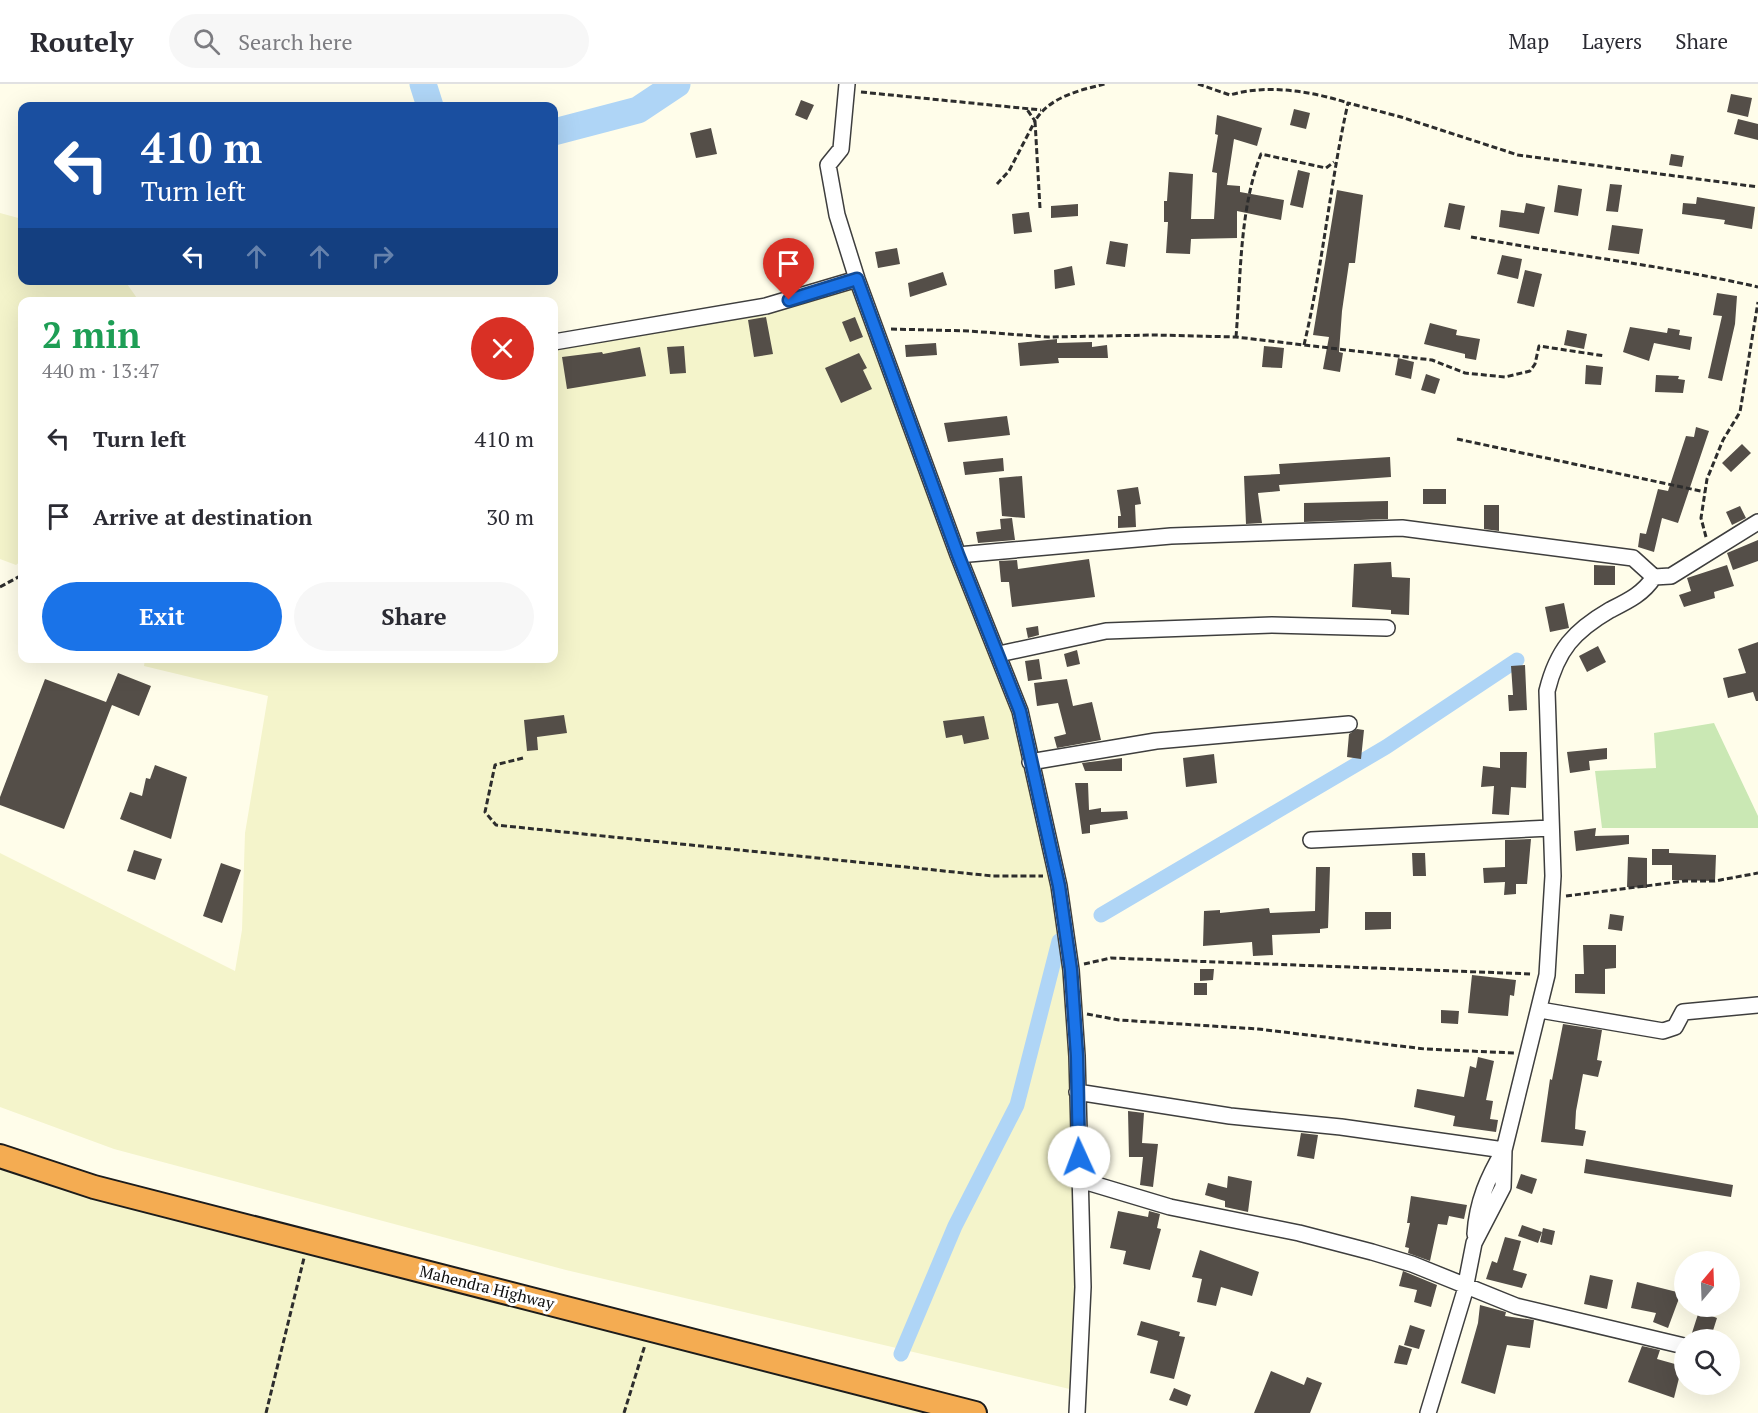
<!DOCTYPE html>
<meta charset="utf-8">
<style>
:root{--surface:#fff;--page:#f7f7f7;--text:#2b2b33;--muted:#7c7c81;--line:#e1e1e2;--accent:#1a73e8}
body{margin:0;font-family:"PT Serif",serif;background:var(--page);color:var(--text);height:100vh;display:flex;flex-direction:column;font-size:22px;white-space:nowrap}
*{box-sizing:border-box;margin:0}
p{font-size:20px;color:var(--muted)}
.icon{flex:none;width:33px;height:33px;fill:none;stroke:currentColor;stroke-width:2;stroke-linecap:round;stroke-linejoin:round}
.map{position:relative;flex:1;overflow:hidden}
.panel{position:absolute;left:18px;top:213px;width:540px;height:366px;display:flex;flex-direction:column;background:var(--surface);border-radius:12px;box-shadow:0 6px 24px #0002}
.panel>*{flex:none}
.top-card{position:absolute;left:18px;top:18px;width:540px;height:183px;border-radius:12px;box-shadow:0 6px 24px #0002;background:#1a4fa0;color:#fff;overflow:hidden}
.needle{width:39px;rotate:19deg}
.buttons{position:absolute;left:1674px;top:1167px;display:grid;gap:12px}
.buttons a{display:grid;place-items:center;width:66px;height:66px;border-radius:50%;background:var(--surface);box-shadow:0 6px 24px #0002;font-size:30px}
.pin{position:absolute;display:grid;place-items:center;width:51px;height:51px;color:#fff;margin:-62px -26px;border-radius:50% 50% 50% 0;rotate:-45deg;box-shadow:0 0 6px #0007}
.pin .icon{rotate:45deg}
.me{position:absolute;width:66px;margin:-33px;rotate:358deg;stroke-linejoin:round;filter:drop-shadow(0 0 4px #0008)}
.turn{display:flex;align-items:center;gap:21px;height:126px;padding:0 24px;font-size:27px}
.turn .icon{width:78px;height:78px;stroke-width:2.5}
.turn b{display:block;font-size:42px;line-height:51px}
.lanes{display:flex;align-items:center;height:57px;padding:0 24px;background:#0003;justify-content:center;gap:30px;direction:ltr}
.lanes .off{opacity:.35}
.round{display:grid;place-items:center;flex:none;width:63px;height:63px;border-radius:32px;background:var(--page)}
.overview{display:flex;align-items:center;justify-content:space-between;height:102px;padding:0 24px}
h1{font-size:36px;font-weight:700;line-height:45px;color:#1e9e55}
.primary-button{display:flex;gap:12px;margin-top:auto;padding:12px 24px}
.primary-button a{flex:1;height:69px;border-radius:36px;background:var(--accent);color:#fff;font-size:24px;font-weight:700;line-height:69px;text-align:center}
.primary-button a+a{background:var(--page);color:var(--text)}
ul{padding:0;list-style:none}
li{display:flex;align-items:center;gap:18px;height:78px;padding:0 24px}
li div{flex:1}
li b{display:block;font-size:22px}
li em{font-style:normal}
header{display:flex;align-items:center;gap:36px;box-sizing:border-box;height:84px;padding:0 30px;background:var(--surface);border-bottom:2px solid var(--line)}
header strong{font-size:28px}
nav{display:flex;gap:33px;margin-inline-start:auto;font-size:21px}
.search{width:420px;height:54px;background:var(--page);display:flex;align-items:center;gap:15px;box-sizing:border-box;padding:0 21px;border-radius:33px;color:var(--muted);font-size:22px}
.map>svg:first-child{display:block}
.farmland{fill:#f4f4cb}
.green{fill:#cae8b4}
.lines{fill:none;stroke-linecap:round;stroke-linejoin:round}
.canal{stroke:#afd5f6;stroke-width:15}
.river{stroke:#afd5f6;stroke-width:27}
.building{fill:#544e48}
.minor-casing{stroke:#3e3e3e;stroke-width:18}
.highway-casing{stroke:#1c1c1c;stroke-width:26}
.path{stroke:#2d2d2d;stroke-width:3;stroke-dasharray:6 3;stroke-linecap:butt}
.minor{stroke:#fff;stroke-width:15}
.highway{stroke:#f4ac52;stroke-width:22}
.route-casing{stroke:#114b97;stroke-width:15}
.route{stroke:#1a73e8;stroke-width:10}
.labels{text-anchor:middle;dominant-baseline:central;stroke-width:6;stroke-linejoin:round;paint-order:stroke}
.street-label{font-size:16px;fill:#0b0b0b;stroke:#fff}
</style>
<header>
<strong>Routely</strong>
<div class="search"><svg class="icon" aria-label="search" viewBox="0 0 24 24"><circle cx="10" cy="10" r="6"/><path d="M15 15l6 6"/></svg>Search here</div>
<nav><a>Map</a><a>Layers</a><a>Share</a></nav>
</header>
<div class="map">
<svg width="1758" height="1329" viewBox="0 0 1758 1329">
<rect width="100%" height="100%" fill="#fffdea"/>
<!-- farmland -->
<path class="farmland" d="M0,129L22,135V196L125,197L139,217L22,218V476L16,481L0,475Z
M857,195L1020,627L1071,886L1078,1307L566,1186L114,1065L0,1023V769L235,887L242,846L245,749L268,612L144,582L145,575L554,574V258L766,222Z
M0,1072L975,1329H0Z"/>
<!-- green -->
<path class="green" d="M1714,639L1758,732V744H1602L1595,687L1656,684L1654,649Z"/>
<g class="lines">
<!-- canal -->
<path class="canal" d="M1101,831L1386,663L1517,576
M901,1270L955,1142L1017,1021L1059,857"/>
<!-- river -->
<path class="river" d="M423,0L430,22
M554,48L638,26L677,0"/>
</g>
<!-- building -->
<path class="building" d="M1731,10L1752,14L1748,33L1727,28Z
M801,16L814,21L807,36L795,31Z
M1294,25L1310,29L1306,45L1290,41Z
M1217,31L1262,44L1257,62L1234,55L1227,101L1240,102V108L1284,116L1281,136L1237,127V154L1191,155L1190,170L1166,169L1168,138H1164V117H1167L1169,88L1193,90L1191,135H1214L1217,89L1212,88L1218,51L1215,50Z
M1738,35L1758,40V56L1734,50Z
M711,44L717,70L696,74L690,49Z
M1671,70L1684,72L1682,83L1669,81Z
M1298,86L1310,89L1303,124L1290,121Z
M1610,100L1622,101L1618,128L1606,127Z
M1558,101L1582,105L1578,132L1554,128Z
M1337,106L1363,111L1355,179H1349L1342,227L1339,268L1343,269L1340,288L1323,285L1329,253L1313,251Z
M1697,113L1755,123L1752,145L1724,140L1725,136L1682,130L1683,119L1696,120Z
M1449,119L1465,122L1460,146L1444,143Z
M1526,119L1545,123L1539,150L1499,143L1501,126L1524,129Z
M1078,120V132L1051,134V122Z
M1029,128L1032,148L1014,150L1012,130Z
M1612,141L1643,145L1639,170L1608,166Z
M1110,157L1128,160L1125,183L1106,180Z
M897,164L900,180L878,184L875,168Z
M1502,171L1522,175L1518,195L1497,190Z
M1072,182L1075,201L1055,205L1054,186Z
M1525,186L1542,190L1534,223L1517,219Z
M943,188L947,201L910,213L908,199Z
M1717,209L1737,212L1735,240L1722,297L1708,294L1722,232L1713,231Z
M766,233L773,270L754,273L748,236Z
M855,233L863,253L850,258L842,238Z
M1430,239L1457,246L1456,251L1480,255L1476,276L1465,274V270L1424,260Z
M1630,243L1667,249L1668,244L1680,246L1679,251L1692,253L1690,266L1654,259L1649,277L1623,268Z
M1567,246L1587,250L1584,265L1564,261Z
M1057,255V259L1092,258V263L1107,261L1108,274H1058L1059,279L1020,282L1018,259Z
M936,259L937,271L906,273L905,261Z
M684,262L686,289L670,290L667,263Z
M1264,262L1284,264L1282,284L1262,283Z
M640,263L646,292L567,305L562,273L602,268L603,270Z
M859,269L867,284L863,286L872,305L841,319L825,284Z
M1398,274L1414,278L1411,295L1395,291Z
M1586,281L1603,283L1601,301L1585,300Z
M1426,290L1440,295L1435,310L1421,306Z
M1656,291L1679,292L1678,295L1685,296L1683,309L1655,308Z
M1007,332L1010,351L948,358L944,339Z
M1696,343L1709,347L1678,439L1662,434L1654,468L1638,463L1640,449L1646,450L1658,405L1668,407L1686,352L1694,353Z
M1742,360L1751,369L1731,388L1722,379Z
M1390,373L1391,393L1279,401L1280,407L1258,409L1262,439L1246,440L1244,392L1280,390L1279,380Z
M1003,374L1004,387L965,391L963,378Z
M1022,392L1025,434L1002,432L999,394Z
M1138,403L1141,420L1135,421L1136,443L1118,444V432H1121L1117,406Z
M1423,405H1446V420H1423Z
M1388,417V435L1304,438V419Z
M1484,421H1499V447L1484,445Z
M1740,422L1746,434L1732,441L1726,428Z
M1012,434L1015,456L978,459L976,448L1001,445L1000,435Z
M1758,456V477L1733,486L1727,469Z
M1089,475L1095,513L1012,523L1009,498H1001L999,477L1017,476L1018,485Z
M1391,478L1392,493L1410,494L1409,531L1391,530V526L1352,523L1354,480Z
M1594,481L1615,482V501H1594Z
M1727,481L1734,502L1714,508L1715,514L1684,523L1679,511L1691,507L1687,494Z
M1564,519L1569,544L1550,548L1545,523Z
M1038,542L1039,551L1028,554L1026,544Z
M1758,558V617H1756L1753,608L1728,614L1723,594L1746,589L1738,565Z
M1598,562L1606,578L1587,588L1579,572Z
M1077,566L1080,580L1067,583L1064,570Z
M1039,575L1042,595L1028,597L1025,577Z
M1525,581L1527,626L1509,627L1508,611H1513L1511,582Z
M118,589L151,602L139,632L112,621L64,745L0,721V713L45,595L106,618Z
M1067,595L1073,622L1092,618L1101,656L1057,664L1054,653L1066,650L1058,619L1037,622L1034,599Z
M564,631L567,649L537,653L538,666L527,667L524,636Z
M984,632L989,655L964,660L962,651L946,654L943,637Z
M1357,645L1364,646L1361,675L1347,673L1349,650Z
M1607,664V675L1589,677L1590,686L1570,689L1567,668Z
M1500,668H1527L1526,704L1511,703L1509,731L1492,730L1494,702L1481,703L1483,682L1500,684Z
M1214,670L1217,699L1186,703L1183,674Z
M1122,674V687H1085L1082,679Z
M155,681L187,693L171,755L120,735L130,708L142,712L146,694L150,695Z
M1075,699H1088L1089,726L1101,724V728L1127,727L1128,735L1090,741V749L1082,750Z
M1596,744L1595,752L1629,751V760L1576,767L1574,747Z
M1531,755L1527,800H1516V810L1504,811L1505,798L1484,799L1483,784L1505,783V756Z
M1652,765H1669V769L1716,771L1715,797L1672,796V781H1652Z
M134,766L162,775L155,796L127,787Z
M1412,769H1425L1426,792H1413Z
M1628,773L1647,774V804L1627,803Z
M221,779L241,786L222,839L203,832Z
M1316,783H1330L1328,844L1320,845V849L1272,851L1273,871L1253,872L1252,858L1203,862L1204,827L1220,826V829L1269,824L1270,829L1315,827Z
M1365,828H1391V845L1365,846Z
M1610,830L1624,832L1622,847L1608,845Z
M1583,861H1616V884L1605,885V910L1575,909V890H1584Z
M1200,885H1214L1213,896L1200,897Z
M1472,891L1516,896L1514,912L1510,911L1508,932L1468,929Z
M1194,899H1207V911H1194Z
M1441,926L1459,927L1458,940L1441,939Z
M1563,940L1602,946L1597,976L1602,977L1598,993L1583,990L1576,1027L1575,1045L1586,1047L1583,1062L1541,1058L1550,995L1552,996Z
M1478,973L1494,977L1486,1016L1493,1017L1490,1035L1498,1036L1496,1048L1453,1042L1455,1032L1414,1023L1417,1005L1464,1013L1470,982L1476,984Z
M1128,1027L1144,1029L1142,1059L1158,1060L1153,1103L1140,1101L1143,1073H1129Z
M1301,1049L1318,1051L1314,1075L1297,1072Z
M1586,1075L1733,1101L1731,1113L1584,1089Z
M1521,1090L1537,1095L1532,1110L1516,1104Z
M1228,1092L1252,1097L1248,1128L1225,1123V1117L1205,1111L1208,1099L1227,1104Z
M1411,1112L1467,1121L1464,1135L1449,1132L1447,1141L1438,1140L1430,1177L1408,1169L1409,1164L1405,1163L1410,1139H1407Z
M1118,1127L1148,1133L1149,1127L1160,1130L1157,1144L1161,1145L1150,1186L1123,1180L1126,1167L1110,1164Z
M1522,1141L1542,1148L1538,1159L1518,1152Z
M1543,1144L1555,1147L1552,1161L1540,1158Z
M1505,1153L1521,1157L1513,1186L1527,1190L1522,1204L1486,1195L1492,1177L1497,1179Z
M1200,1166L1259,1188L1252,1212L1221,1203L1216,1222L1197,1218L1202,1195L1192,1193Z
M1403,1187L1437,1201L1431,1223L1414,1218L1417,1206L1399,1202Z
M1590,1191L1613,1196L1607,1225L1584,1220Z
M1637,1198L1681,1209L1668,1244L1653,1238L1656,1229L1631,1224Z
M1480,1221L1506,1228L1505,1232L1534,1236L1530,1264L1507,1261L1495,1310L1461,1299L1478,1239Z
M1699,1227L1717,1234L1710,1256L1691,1252Z
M1141,1237L1180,1248L1179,1252L1185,1253L1174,1295L1150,1289L1158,1257L1137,1251Z
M1410,1241L1425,1246L1419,1265L1404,1261Z
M1399,1261L1412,1265L1407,1281L1394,1279Z
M1642,1262L1660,1266L1657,1275L1682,1282L1674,1314L1628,1298Z
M1271,1287L1304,1301L1307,1293L1322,1299L1310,1329H1254Z
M1174,1304L1191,1311L1187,1322L1169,1316Z"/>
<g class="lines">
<!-- minor casing -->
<g class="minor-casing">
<path id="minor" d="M847,0L841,65L828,81L837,131L857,195L958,471
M554,258L766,222L857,195
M999,570L1106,547L1272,541L1387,544
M1030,678L1156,657L1349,640
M1311,756L1551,744
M1540,926L1663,947L1675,943L1683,928L1758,921
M1077,1008L1230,1032L1341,1043L1504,1066C1488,1093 1477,1118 1475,1150
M1080,1096L1170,1123L1299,1149L1372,1168L1412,1180L1516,1222L1684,1262
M1077,1329L1083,1203L1077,972L1071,886L1059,802L1020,627L958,471L1171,452L1402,444L1633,474L1654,493
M1428,1329L1464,1210L1474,1159L1503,1103L1504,1066L1547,891L1553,792L1547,607C1557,566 1574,547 1610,526C1628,517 1643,510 1654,493L1671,492L1758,438"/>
</g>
<!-- highway casing -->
<g class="highway-casing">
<path id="highway" d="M0,1072L94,1103L975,1329"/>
</g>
<!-- path -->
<path class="path" d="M1198,0L1230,11C1267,0 1311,7 1348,19
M861,8L1041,26
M997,100L1009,87L1035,37L1026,24
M1040,124L1035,37C1049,13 1080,6 1105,0
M1471,153C1567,171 1663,181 1758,203
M891,245L969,247L1048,253L1155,251L1236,253L1432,276L1465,289L1505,293L1530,287L1535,280L1539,262L1605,272
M1236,253C1241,193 1239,127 1261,70L1326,84L1334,78
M1304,261C1323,181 1330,99 1348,19L1401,33L1518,71L1758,103
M1457,355L1705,408
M1706,453L1701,434L1707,395L1723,356L1740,328L1758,218
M0,503L22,491
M523,674L495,681L485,728L496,741L993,792H1043
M1566,812L1685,797H1715L1758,789
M1084,880L1111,874L1532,890
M1087,930L1119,936L1258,945L1425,965L1514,969
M266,1329L304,1174
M624,1329L645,1261"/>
<!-- minor -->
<use href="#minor" class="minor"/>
<!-- highway -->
<use href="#highway" class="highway"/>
</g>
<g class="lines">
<!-- route casing -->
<g class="route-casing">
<path id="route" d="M789,216L857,195L958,471L1020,627L1059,802L1071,886L1077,972L1079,1073"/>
</g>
<!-- route -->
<use href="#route" class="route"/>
</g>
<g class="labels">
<!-- street labels -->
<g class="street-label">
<text transform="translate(487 1203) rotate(14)">Mahendra Highway</text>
</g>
</g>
</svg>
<div class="buttons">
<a><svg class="needle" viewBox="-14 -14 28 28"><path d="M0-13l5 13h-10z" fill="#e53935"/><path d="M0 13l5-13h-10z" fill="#7c7c81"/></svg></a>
<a><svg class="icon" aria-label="search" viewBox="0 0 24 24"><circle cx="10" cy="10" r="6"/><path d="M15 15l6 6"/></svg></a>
</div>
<div class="pin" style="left:789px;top:216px;background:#d93025"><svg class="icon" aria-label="arrive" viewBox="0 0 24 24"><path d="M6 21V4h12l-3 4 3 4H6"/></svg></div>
<svg class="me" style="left:1079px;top:1073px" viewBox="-20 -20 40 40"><circle r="19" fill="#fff"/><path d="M0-13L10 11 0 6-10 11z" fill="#1a73e8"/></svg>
<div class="top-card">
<div class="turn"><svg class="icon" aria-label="left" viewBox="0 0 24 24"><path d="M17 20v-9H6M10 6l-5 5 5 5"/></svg><div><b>410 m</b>Turn left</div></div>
<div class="lanes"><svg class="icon" aria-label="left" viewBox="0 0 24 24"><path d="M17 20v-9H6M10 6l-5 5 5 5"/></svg><svg class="icon off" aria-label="ahead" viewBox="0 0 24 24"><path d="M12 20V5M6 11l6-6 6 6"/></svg><svg class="icon off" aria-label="ahead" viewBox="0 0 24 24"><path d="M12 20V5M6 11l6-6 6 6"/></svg><svg class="icon off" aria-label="right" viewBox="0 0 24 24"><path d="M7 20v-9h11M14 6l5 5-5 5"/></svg></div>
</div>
<section class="panel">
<div class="overview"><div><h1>2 min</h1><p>440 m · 13:47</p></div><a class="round" style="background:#d93025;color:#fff"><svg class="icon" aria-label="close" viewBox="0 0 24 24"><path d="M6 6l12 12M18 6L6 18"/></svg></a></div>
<ul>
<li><svg class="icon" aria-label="left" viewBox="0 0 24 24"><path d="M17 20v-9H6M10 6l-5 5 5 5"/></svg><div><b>Turn left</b></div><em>410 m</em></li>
<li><svg class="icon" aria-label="arrive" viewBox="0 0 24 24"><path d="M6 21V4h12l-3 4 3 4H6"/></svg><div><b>Arrive at destination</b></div><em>30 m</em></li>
</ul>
<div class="primary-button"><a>Exit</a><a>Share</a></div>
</section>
</div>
